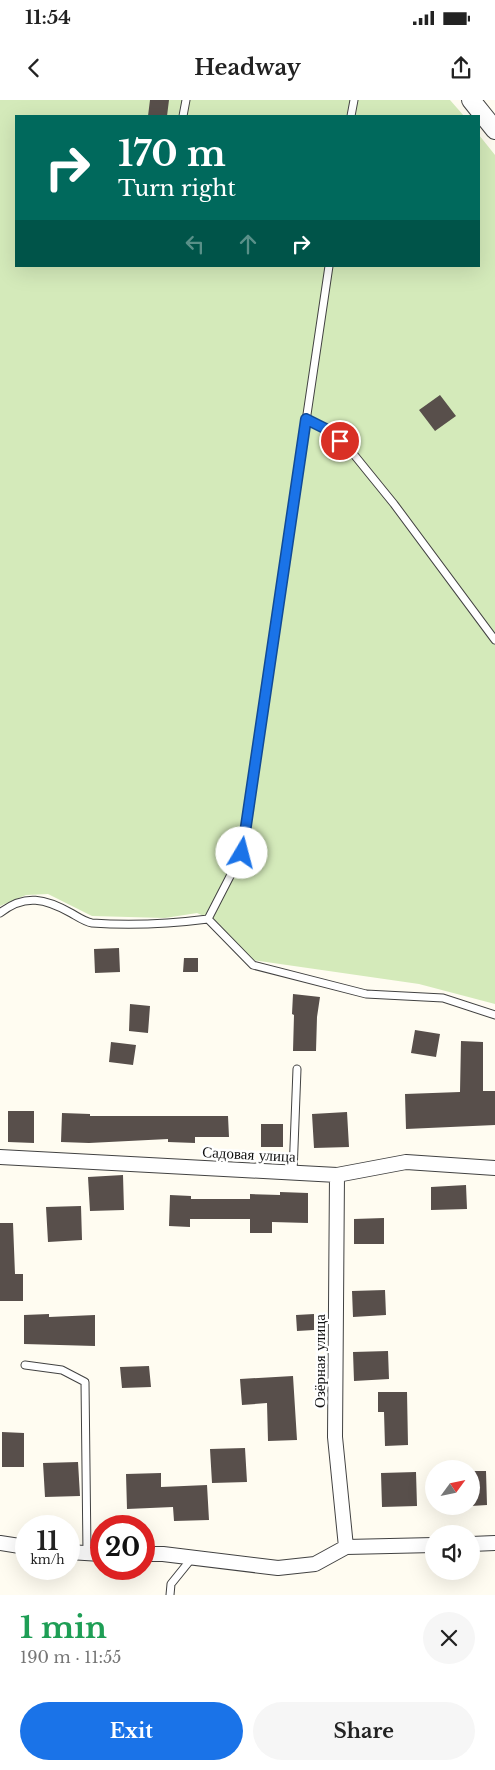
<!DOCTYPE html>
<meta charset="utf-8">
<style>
:root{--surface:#fff;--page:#f6f6f6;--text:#222;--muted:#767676;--accent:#1a73e8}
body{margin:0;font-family:"Libre Baskerville",serif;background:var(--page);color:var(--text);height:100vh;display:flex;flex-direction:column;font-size:19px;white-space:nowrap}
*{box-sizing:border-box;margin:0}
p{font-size:16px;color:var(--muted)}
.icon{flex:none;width:28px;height:28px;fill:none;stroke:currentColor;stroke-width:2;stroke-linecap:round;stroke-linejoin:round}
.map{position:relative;height:1495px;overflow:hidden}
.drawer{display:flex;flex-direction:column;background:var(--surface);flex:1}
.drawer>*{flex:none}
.banner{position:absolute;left:15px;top:15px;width:465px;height:152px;border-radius:0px;box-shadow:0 5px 20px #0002;background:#00695c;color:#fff;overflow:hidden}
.needle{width:32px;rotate:57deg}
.buttons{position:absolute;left:425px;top:1360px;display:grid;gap:10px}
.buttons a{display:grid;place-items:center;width:55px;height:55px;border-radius:50%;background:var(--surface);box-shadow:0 5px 20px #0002;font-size:25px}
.speed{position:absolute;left:15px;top:1415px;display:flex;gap:10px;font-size:25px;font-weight:700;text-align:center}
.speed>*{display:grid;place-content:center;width:65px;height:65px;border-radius:50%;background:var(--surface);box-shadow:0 5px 20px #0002;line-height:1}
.speed small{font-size:12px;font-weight:400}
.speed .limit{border:8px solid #d22;background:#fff;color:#111}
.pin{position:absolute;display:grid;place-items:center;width:42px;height:42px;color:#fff;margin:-21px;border:2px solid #fff;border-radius:50%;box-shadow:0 1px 5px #0007}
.me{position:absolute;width:55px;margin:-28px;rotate:8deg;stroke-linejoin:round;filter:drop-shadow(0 0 4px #0008)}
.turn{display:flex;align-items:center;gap:18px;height:105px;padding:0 20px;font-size:22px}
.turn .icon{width:65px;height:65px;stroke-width:2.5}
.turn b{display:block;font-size:35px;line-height:42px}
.lanes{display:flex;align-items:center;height:48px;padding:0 20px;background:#0003;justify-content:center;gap:25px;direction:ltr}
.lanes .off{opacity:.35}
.round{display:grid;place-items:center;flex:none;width:52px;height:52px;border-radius:26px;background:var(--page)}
.overview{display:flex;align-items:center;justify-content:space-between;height:85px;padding:0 20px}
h1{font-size:30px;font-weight:800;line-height:38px;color:#1e9e55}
.primary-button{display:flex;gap:10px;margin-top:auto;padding:10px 20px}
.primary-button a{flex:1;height:58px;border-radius:30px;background:var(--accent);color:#fff;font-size:20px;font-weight:800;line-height:58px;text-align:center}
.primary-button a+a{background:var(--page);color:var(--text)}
.status{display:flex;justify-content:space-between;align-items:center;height:35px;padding:0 25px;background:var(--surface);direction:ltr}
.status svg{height:14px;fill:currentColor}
header{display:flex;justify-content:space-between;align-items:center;height:65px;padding:0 20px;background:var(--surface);font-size:22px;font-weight:800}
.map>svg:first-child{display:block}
.green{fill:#d4eaba}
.building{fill:#584f4b}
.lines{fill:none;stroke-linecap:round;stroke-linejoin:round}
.service-casing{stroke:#424242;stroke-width:9}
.minor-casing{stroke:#424242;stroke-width:16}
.tertiary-casing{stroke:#424242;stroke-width:20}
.service{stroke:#fff;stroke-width:7}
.minor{stroke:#fff;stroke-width:14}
.tertiary{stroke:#fff;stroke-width:18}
.route-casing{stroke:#114b97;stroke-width:12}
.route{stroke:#1a73e8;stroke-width:9}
.labels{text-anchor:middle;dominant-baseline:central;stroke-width:5;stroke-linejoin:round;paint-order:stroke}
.street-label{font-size:15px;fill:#0f0f0f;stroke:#fff}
</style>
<div class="status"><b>11:54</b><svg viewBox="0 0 49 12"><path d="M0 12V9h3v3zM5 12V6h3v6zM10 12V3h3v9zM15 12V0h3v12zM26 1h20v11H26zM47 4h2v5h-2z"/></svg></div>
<header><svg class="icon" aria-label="back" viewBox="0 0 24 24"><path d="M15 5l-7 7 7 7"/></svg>Headway<svg class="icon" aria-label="share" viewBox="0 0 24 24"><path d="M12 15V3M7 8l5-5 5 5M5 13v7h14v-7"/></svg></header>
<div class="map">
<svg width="495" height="1495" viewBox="0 0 495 1495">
<rect width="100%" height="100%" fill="#fffcf1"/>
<!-- green -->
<path class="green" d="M0,0H450L464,16H16V166H479V35L495,55V904L419,884L252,860L217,822L197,813L165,818L92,816L48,794L26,795L0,806Z"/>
<!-- building -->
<path class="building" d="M150,0H169L167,16H148Z
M440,295L456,316L435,331L419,310Z
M119,848L120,872L95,873L94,849Z
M184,858H198V872H183Z
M293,894L320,897L317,917L316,951H293L294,915L292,914Z
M130,904L150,906L148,933L129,931Z
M415,930L440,934L436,957L411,953Z
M461,941L483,942V991H495V1025L406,1029L405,994L460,992Z
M111,942L136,945L133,965L109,962Z
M8,1011H34V1043L8,1042Z
M347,1012L349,1047L314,1048L312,1014Z
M62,1013L90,1014V1016H228L229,1037H195V1043L168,1042V1039L89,1043L61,1042Z
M261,1024H283V1047H261Z
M123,1075L124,1110L90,1111L88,1077Z
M466,1085L467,1109L431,1110V1087Z
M280,1092L308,1093V1123L272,1122V1133H250V1119H190V1127L169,1126L170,1095L191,1096V1099H250V1094L280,1095Z
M81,1106L82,1140L48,1142L46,1107Z
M384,1118V1144H354V1119Z
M0,1123H13L15,1174H23V1201H0Z
M385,1190L386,1215L353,1217L352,1191Z
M49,1214V1217L95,1215V1246L24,1244V1215Z
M314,1214V1230L297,1231L296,1215Z
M388,1251L389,1279L354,1281L353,1252Z
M149,1266L151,1287L122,1288L120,1267Z
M293,1276L297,1340L268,1341L267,1303L242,1305L240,1279Z
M378,1292H407L408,1345L385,1346L384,1312H378Z
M2,1332L24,1333V1367H2Z
M245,1348L247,1382L212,1383L210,1349Z
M78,1362L80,1396L45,1397L43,1363Z
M471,1371H486L487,1405L471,1406Z
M416,1372L417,1406L382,1407L381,1373Z
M161,1373V1387L207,1385L209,1420L174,1421L173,1407L127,1409L126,1374Z"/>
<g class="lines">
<!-- service casing -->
<g class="service-casing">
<path id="service" d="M183,16L186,0
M351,16L354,0
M306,319L330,331L351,351L394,404L495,540
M0,813C25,793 46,799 71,813C78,817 85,822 92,823C131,826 169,824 208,819L253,865L366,894L443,898L495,915
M208,819L242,753L329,166
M293,1073L297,969
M25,1265L62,1270L85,1282L87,1453
M170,1495L171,1484L192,1458"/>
</g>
<!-- minor casing -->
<g class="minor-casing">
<path id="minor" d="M0,1057L337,1075L406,1062L495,1068
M337,1075L335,1337L346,1447
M0,1443L26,1447
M471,1444L495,1443
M69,1452L101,1454
M144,1454H163L278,1468L315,1464L346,1447L434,1445"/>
</g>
<!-- tertiary casing -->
<g class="tertiary-casing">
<path id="tertiary" d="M471,0L495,30"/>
</g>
<!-- service -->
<use href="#service" class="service"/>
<!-- minor -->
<use href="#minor" class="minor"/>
<!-- tertiary -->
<use href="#tertiary" class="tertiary"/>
</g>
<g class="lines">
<!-- route casing -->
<g class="route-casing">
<path id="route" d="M242,753L306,319L330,331L340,341"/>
</g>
<!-- route -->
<use href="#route" class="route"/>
</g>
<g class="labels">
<!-- street labels -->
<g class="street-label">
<text transform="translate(249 1054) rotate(3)">Садовая улица</text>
<text transform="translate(319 1261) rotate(-90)">Озёрная улица</text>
</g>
</g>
</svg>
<div class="buttons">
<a><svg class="needle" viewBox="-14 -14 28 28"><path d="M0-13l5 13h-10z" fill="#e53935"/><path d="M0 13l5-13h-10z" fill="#767676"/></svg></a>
<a><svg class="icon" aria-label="sound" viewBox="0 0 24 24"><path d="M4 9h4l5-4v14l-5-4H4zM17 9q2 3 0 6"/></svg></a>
</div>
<div class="speed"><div>11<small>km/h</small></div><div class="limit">20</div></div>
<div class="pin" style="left:340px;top:341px;background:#d93025"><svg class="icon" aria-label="arrive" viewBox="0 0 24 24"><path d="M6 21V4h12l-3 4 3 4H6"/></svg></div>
<svg class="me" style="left:242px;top:753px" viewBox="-20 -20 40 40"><circle r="19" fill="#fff"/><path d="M0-13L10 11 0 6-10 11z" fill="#1a73e8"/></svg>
<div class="banner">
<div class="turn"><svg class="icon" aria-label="right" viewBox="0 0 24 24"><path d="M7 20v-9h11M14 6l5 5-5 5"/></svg><div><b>170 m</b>Turn right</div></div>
<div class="lanes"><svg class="icon off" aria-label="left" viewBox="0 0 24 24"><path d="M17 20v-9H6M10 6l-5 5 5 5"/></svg><svg class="icon off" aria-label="ahead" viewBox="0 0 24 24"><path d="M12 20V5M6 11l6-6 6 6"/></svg><svg class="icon" aria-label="right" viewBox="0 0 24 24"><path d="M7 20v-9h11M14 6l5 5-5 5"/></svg></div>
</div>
</div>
<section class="drawer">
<div class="overview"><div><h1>1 min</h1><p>190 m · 11:55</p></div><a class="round"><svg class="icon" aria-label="close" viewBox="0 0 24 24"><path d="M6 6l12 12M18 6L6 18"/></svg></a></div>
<div class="primary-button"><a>Exit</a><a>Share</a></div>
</section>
